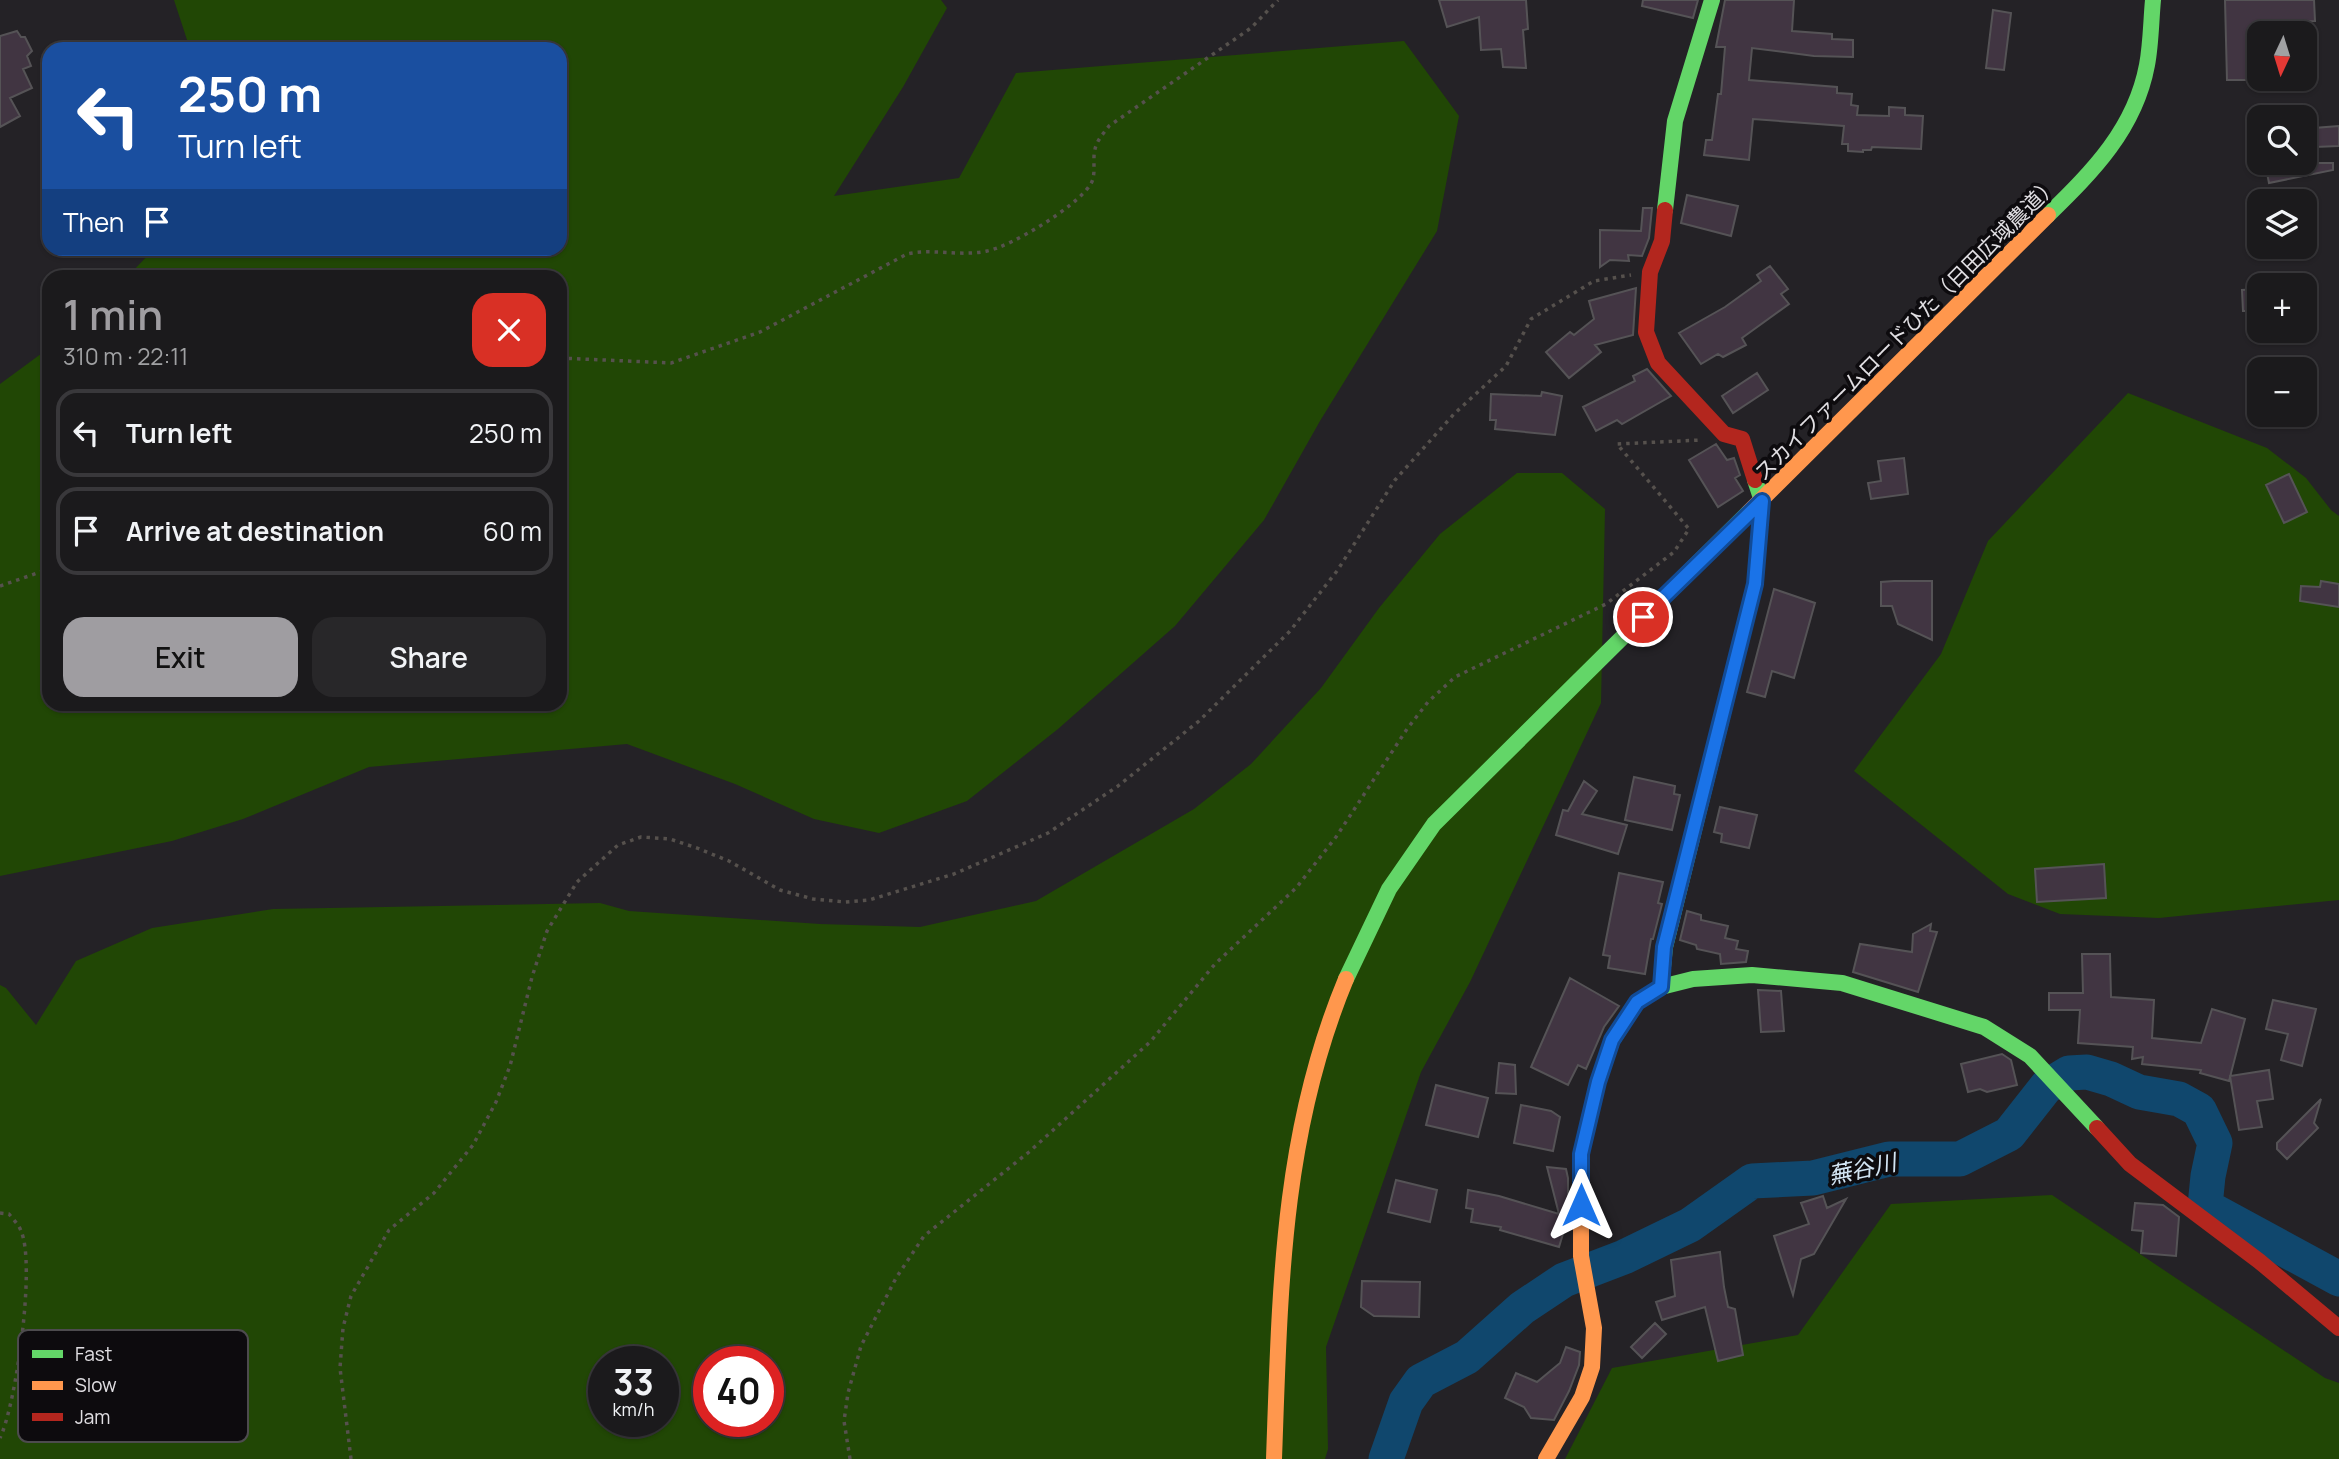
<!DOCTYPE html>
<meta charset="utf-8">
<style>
:root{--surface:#1b1a1c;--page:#282729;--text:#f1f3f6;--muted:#a0a1a3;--line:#39383b;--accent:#9f9da1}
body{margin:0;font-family:Manrope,"Noto Sans JP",sans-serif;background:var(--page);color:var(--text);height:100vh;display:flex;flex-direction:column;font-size:26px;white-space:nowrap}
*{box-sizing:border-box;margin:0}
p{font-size:23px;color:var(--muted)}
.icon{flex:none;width:38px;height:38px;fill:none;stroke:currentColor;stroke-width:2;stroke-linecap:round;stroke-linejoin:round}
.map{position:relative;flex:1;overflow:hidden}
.panel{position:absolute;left:42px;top:270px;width:525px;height:441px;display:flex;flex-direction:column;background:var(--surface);border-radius:21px;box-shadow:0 2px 5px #0004,0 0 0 2px var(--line)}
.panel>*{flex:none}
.hud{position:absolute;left:42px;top:42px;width:525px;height:214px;border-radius:21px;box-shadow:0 2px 5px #0004,0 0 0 2px var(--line);background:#1a4fa0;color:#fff;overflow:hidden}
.needle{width:46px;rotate:184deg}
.fabs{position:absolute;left:2247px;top:21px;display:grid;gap:14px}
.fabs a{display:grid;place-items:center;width:70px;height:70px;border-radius:14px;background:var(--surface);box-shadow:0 2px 5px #0004,0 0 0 2px var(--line);font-size:35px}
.speed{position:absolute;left:588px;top:1346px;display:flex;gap:14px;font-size:35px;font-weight:700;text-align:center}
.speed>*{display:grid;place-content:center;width:91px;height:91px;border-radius:50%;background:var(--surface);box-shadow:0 2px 5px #0004,0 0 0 2px var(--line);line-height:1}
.speed small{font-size:18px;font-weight:400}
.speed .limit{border:10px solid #d22;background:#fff;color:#111}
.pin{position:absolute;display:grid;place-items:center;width:60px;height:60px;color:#fff;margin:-30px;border:4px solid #fff;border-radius:50%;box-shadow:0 2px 7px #0007}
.me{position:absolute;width:77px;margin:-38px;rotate:0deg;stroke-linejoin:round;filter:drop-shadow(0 0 5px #0008)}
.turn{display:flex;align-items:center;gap:24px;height:147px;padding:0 21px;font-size:32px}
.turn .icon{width:91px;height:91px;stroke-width:2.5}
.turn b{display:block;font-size:49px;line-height:60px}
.then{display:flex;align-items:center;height:66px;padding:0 21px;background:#0003;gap:14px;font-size:26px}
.round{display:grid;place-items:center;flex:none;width:74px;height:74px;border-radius:21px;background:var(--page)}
.overview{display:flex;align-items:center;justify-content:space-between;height:119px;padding:0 21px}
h1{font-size:42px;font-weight:600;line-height:52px;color:var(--accent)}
.primary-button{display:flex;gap:14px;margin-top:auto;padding:14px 21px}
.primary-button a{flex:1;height:80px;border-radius:21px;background:var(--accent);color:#111;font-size:28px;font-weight:600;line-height:80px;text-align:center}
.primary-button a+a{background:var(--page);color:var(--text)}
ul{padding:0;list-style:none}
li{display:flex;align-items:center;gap:21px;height:88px;margin:0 14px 10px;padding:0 7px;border:4px solid var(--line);border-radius:21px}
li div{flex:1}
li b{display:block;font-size:26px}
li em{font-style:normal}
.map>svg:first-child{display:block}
.green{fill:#214705;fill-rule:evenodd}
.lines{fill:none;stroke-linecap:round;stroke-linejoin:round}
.river{stroke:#10476d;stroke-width:35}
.building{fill:#413542;stroke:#555356;stroke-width:2}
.path{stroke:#56514d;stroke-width:3.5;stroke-dasharray:3.5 5;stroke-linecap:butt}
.fast{stroke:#63d668;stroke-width:16}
.slow{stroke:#ff974d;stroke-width:16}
.jam{stroke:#b3261e;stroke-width:16}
.route-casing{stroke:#114b97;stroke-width:18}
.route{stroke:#1a73e8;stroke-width:12}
.labels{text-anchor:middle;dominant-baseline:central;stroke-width:7;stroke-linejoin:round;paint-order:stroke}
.street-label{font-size:21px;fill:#e1dfe3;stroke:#0d0b0e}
.water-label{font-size:23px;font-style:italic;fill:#d3e5f4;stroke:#0d0b0e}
.key{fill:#0d0b0e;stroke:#4d4b4e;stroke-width:2}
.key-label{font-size:19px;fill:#e1dfe3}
</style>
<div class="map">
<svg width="2339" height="1459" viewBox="0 0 2339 1459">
<rect width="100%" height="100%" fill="#242226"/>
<!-- green -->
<path class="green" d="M174,0H941L947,8L903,87L834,196L959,178L1016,73L1404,41L1459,116L1437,231L1320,421L1264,520L1175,626L1058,729L967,801L879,833L814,819L735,784L627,744L369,767L243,819L172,841L0,876V384L49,348V704H560V276H128L154,249L560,248V49H190Z
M2128,393L2267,448L2306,478L2331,510L2339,516V900L2159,918L2060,914L2008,894L1854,771L1941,654L1988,541Z
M1517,473H1562L1605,509L1601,703L1470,982L1421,1072L1326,1347L1328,1449L1325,1459H0V985L6,988L36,1025L76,961L152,928L273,909L600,903L629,911L820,924L920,927L1036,901L1194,809L1251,764L1321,688L1379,608L1440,534ZM604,1362H663V1421H604ZM709,1362H768V1421H709Z
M2052,1195L2325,1378L2339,1383V1459H1565L1612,1368L1798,1335L1891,1204Z"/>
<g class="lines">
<!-- river -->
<path class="river" d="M1386,1459L1406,1402L1421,1381L1467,1357L1522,1308L1564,1280L1624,1257L1690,1225L1752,1181L1813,1178L1889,1159H1960L2009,1134L2046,1087L2069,1073L2087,1072L2111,1079L2139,1092L2179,1099L2199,1110L2215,1143L2208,1176L2205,1206L2339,1279"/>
</g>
<!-- building -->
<path class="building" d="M1439,0H1526L1528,29L1523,30L1526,68L1503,67L1501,49L1481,50L1479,17L1447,27Z
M1643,0H1698L1693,18L1642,6Z
M1725,0H1794L1792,31L1832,34V39L1853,40V57L1814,56L1752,48L1749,80L1837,87V93L1852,94L1851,105L1858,106L1857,115L1889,116V107L1905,108V115L1923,116L1921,149L1872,147L1871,150H1863V152L1848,151V144H1842L1844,126L1753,119L1749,160L1704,155L1706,140H1712L1718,94H1721L1725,47H1716Z
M2225,0H2314L2315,21L2256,23V31H2249L2250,80H2227Z
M1993,10L2011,13L2004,70L1986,68Z
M17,31L21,37H25L32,51L27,56L31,66L23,69L32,88L10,98L20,116L0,127V36Z
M2339,126V146L2315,147L2314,128Z
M2265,163H2333V170L2269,183Z
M1687,195L1738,206L1731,236L1681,223Z
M1643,208H1652L1649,238L1642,256L1628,255L1629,261L1610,260L1600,267V230L1641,231Z
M1770,266L1788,289L1781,294L1789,304L1742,338L1746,345L1723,357L1718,354L1701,364L1679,333L1725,307L1761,281L1757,275Z
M1636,288L1633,335L1595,345L1601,352L1569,378L1546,352L1570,332L1574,335L1594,319L1589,301Z
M2259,289V311H2243L2242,290Z
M1647,369L1671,396L1622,424L1617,420L1596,431L1583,407L1635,381L1633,376Z
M1757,373L1768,390L1733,413L1722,396Z
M1542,392L1562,396L1555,435L1495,429L1496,420H1490L1491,394L1541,396Z
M1716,444L1727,460L1734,458L1740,475L1735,478L1743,491L1718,507L1689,460Z
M1904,458L1908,494L1871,499L1868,483L1881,481L1878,461Z
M2289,474L2307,512L2284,523L2266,485Z
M1894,581H1932V640L1898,624L1892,606H1881V582Z
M2321,581L2339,584V607L2300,601L2301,586L2320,587Z
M1774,589L1815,603L1794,678L1772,671L1765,697L1747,692Z
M1634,777L1675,786L1674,794L1680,795L1672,830L1625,820Z
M1584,781L1597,791L1582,814L1627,825L1618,854L1556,835L1563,810L1568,811Z
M1720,807L1757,815L1749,848L1721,842L1722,834L1714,832Z
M2104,864L2106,898L2037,902L2035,869Z
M1619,873L1663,882L1658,903L1662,904L1653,939H1651L1645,974L1608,968L1610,956L1603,955Z
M1687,911L1701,915V920L1728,926L1725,938L1738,941L1736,949L1748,951L1746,962L1721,964L1720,954L1697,949L1696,945L1680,940Z
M1931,924L1930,931L1937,932L1918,992L1853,972L1860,944L1912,952L1913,934Z
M2082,954H2110L2111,997L2154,1000L2152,1038L2201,1043L2212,1009L2245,1019L2229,1081L2200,1073L2201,1070L2142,1064L2143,1057L2132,1059L2133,1047L2078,1043L2080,1010H2049V993H2083Z
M1570,978L1619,1006L1604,1027L1586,1069L1578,1065L1568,1085L1531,1067Z
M1758,990L1781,991L1784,1031L1761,1032Z
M2273,1000L2316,1009L2302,1066L2281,1060L2288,1034L2266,1029Z
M2002,1054L2011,1060L2017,1085L1987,1092L1980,1089L1968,1092L1961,1064Z
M1499,1063L1515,1065L1516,1094L1496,1093Z
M2269,1070L2273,1099L2257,1101L2262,1127L2239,1130L2230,1076Z
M1436,1085L1488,1098L1478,1137L1426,1125Z
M2321,1099L2314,1123L2318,1128L2287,1159L2277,1149V1143Z
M1521,1105L1551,1111L1560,1117L1553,1151L1514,1143Z
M1547,1167L1566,1169L1568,1178V1217L1559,1247L1500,1230L1501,1227L1471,1222L1473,1209L1466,1208L1468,1190L1499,1196L1559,1214Z
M1396,1180L1437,1190L1430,1222L1388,1212Z
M1823,1196L1827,1208L1846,1199L1814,1254L1801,1259L1793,1295L1774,1236L1809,1224L1801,1203Z
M2135,1203L2163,1205L2179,1217L2176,1256L2141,1253L2143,1231L2132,1230Z
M1720,1252L1724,1287L1728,1307L1735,1309L1743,1355L1718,1361L1705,1307L1662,1320L1656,1302L1675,1296L1671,1260Z
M1362,1281L1420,1282L1419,1317L1374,1316L1361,1307Z
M1655,1323L1666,1334L1642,1358L1631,1347Z
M1566,1347L1580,1352L1579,1365L1569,1391L1554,1420L1531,1418L1524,1407L1505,1398L1516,1373L1537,1382L1560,1363Z"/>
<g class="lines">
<!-- path -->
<path class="path" d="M560,358L671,363L760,332L907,254C933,248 960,257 987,251C1012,246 1076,207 1090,185C1097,176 1092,160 1095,149C1097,140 1104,133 1109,126L1251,28L1278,0
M0,586L49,569
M0,1213L9,1214C13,1219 19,1225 21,1231C36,1264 16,1405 0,1438
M351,1459L340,1368L343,1328L351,1296L389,1230L434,1193L473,1145L496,1102L510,1066L532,977L547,931L577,882L618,845L641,837L670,839L697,848L729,861L780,890L813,899L845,902L869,900L954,874L1048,833L1118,786L1199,721L1290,631L1337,571L1395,480L1454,414L1506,366L1531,319L1594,281L1631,275
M850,1459L844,1421L848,1393L861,1346L896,1278L924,1236L1029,1152L1150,1042L1215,964L1296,888L1336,837L1407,729L1428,702L1455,677L1606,604L1674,552L1689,529L1617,444L1701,440"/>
<!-- fast -->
<path class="fast" d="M1665,210L1675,121L1712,0
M2048,215C2093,171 2135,129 2147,65C2151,44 2151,21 2153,0
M1346,979L1389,889L1434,824L1749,512
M1661,987L1665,947L1755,584L1762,501L1755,480
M1612,1041L1637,1002L1661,987L1693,979L1752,975L1842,983L1984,1027L2030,1056L2097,1128"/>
<!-- slow -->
<path class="slow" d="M1749,512L2048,215
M1274,1459C1280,1293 1281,1135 1346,979
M1546,1459L1582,1397L1592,1367L1594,1328L1581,1256V1154L1598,1082L1612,1041"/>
<!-- jam -->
<path class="jam" d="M1665,210L1662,241L1650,272L1646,332L1658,363L1724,434L1742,439L1755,480
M2097,1128L2130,1164L2259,1261L2339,1328"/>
</g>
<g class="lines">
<!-- route casing -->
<g class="route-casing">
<path id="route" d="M1581,1205V1154L1598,1082L1612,1040L1637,1002L1661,987L1664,947L1755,584L1762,501L1643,617"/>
</g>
<!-- route -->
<use href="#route" class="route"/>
</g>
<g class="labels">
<!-- street labels -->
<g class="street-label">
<text transform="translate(1906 328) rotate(-45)">スカイファームロードひた（日田広域農道）</text>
</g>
<!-- water labels -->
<g class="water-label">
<text transform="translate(1862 1168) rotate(-12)">蕪谷川</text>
</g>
</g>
<!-- legend -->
<rect x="18" y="1330" width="230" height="112" rx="10" class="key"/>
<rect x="32" y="1350" width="31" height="8" fill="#63d668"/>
<rect x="32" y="1381" width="31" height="9" fill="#ff974d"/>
<rect x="32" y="1413" width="31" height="8" fill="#b3261e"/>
<g class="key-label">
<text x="75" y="1361">Fast</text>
<text x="75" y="1392">Slow</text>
<text x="75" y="1424">Jam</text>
</g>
</svg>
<div class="fabs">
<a><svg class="needle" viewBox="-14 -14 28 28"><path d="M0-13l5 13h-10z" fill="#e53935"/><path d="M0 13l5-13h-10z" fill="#a0a1a3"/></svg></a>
<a><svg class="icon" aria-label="search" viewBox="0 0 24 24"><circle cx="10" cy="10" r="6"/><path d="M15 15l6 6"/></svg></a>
<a><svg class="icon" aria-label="layers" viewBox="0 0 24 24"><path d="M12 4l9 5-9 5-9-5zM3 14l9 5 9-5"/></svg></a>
<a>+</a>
<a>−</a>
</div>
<div class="speed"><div>33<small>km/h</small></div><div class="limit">40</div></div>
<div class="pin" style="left:1643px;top:617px;background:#d93025"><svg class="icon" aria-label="arrive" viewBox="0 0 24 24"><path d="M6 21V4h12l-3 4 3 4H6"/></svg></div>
<svg class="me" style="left:1581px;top:1205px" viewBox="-20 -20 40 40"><path d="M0-17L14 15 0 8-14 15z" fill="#1a73e8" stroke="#fff" stroke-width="4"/></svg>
<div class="hud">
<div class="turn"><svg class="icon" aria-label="left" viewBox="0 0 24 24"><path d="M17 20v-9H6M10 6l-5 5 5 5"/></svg><div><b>250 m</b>Turn left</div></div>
<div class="then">Then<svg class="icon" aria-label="arrive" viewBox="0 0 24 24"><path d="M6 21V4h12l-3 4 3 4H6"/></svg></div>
</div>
<section class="panel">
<div class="overview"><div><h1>1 min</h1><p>310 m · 22:11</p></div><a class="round" style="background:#d93025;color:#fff"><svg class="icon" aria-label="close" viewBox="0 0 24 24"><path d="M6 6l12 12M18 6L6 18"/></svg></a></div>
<ul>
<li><svg class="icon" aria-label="left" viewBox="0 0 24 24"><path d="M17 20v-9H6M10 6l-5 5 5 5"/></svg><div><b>Turn left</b></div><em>250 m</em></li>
<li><svg class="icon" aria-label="arrive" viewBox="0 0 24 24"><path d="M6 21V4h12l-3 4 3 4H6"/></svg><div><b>Arrive at destination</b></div><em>60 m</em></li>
</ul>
<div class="primary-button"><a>Exit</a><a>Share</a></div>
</section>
</div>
